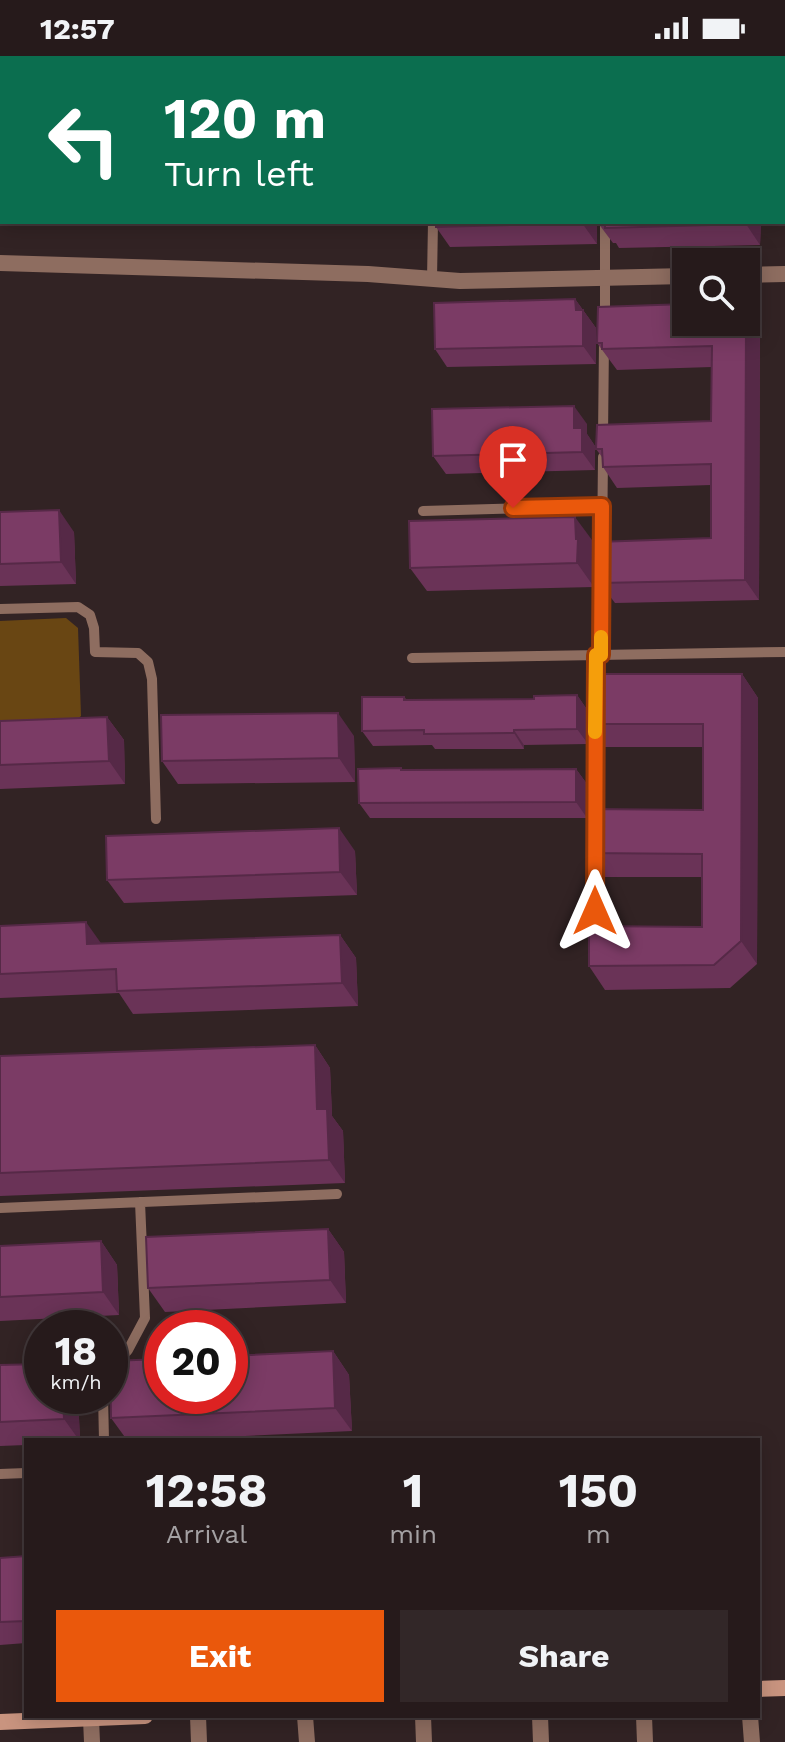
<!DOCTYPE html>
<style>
:root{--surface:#261a1b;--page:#322728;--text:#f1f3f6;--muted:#a4a1a3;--line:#42383a;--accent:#ea580c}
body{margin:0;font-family:"Work Sans",sans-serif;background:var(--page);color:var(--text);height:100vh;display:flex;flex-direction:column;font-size:30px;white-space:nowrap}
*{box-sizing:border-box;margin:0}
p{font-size:26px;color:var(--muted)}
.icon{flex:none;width:44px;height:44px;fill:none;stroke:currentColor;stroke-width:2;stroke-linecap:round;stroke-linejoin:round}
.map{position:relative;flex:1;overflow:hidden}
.drawer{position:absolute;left:24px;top:1382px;width:736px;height:280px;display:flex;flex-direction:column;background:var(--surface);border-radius:0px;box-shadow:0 4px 20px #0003,0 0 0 2px var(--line)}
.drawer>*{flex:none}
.top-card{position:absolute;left:0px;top:0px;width:786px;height:168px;box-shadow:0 4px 20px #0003,0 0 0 2px var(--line);background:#0b6e4f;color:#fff;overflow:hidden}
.controls{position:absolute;left:672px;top:192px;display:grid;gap:16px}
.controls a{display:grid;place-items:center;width:88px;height:88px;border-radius:0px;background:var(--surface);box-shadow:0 4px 20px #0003,0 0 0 2px var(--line);font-size:40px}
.speed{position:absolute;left:24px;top:1254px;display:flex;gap:16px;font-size:40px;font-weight:700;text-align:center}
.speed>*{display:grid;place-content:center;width:104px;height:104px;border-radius:50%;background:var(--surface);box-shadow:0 4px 20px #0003,0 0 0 2px var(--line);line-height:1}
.speed small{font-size:20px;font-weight:400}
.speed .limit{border:12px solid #d22;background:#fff;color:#111}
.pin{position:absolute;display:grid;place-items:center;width:68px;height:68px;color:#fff;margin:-82px -34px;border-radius:50% 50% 50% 0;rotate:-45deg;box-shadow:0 0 8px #0007}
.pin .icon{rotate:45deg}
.me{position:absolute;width:88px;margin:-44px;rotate:0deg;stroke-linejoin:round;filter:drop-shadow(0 0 6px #0008)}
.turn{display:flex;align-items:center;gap:28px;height:168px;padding:0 32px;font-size:36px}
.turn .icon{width:104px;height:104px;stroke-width:2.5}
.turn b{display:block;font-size:56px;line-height:68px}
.eta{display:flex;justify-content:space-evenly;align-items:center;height:136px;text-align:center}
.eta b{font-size:48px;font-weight:700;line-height:56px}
.button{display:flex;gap:16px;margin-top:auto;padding:16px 32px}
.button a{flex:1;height:92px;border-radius:0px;background:var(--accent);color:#fff;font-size:32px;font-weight:700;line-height:92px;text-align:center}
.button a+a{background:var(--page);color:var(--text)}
.status{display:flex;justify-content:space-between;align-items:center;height:56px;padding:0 40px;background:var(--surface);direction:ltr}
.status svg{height:22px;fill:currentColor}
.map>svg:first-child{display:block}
.green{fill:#694613}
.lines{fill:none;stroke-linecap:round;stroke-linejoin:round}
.lane{stroke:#8e6d60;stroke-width:10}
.street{stroke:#8e6d60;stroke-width:16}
.secondary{stroke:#c9947f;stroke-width:16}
.wall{fill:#6a3357}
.shaded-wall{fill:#562947}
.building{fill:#7b3b65;stroke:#562947;stroke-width:2}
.route-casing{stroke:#983908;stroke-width:20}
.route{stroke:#ea580c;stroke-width:14}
.slow{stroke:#f59e0b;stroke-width:14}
</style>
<div class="status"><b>12:57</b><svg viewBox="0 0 49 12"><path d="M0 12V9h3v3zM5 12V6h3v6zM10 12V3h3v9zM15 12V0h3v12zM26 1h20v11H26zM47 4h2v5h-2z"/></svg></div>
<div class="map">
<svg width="785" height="1686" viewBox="0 0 785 1686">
<rect width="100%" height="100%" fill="#322324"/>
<!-- green -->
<path class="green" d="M66,562L78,572L81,660L74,666L0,673V565Z"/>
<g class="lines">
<!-- lane -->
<path class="lane" d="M435,2V0
M606,2V0
M432,223L433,166
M605,261V166
M603,381L604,285
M423,455L602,450
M602,497L603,401
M0,553L78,551L90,559L94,572L95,596L138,597L148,606L152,623L156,763
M601,599L602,517
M412,602L785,596
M596,629V599
M595,765V665
M595,855V797
M0,1152L337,1138
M110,1315L128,1294L145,1262L140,1146
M103,1340L104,1384
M0,1418L26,1417"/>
<!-- street -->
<path class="street" d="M0,207L368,218L460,225L686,220
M746,219L785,218
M198,1660L199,1686
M305,1660L307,1686
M423,1660L424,1686
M540,1660L541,1686
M644,1660L645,1686
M750,1660L752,1686
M91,1663L92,1686"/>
<!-- secondary -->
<path class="secondary" d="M758,1633L785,1632
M0,1666L145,1660"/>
</g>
<!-- wall -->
<path class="wall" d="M597,166V188L450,191L436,171Z
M761,166L760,189L619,192L616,187H613L598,167Z
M746,222L760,242L759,544L615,547L600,527V516L595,510L711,482V429L617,432L603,411L602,401L596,393L711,365L712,311L617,314L597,287L686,266Z
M575,243L596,272V308L447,311L435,293Z
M587,368V378L595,390V414L446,418L433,400Z
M0,456L74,476L76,528L0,530Z
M592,484V504L594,506V531L427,535L410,512Z
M742,618L758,642L757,908L730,932L605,934L589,910L702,871V821H603L587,797L703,754V691H604L588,668V688L524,689V693H435L432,689L373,690L362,675L404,641L407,644L534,643L577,639L588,655Z
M107,661L124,684L125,728L0,733V665Z
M354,680L355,726L178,728L162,705Z
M401,712L402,714L576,713L587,728V762H370L359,747Z
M355,795L357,839L124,847L107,824Z
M0,870L101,888L340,879L356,902L358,950L133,958L119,937L0,942Z
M315,989L330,1012L332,1060L343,1075L345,1127L0,1140V1000Z
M328,1173L344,1196L346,1247L165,1256L148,1232Z
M101,1185L117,1209L119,1259L0,1265V1190Z
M333,1295L349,1319L352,1375L156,1384H127L111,1362Z
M0,1309L78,1340L80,1384H26V1389L0,1390Z
M26,1500V1587L0,1589V1502Z"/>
<!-- shaded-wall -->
<path class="shaded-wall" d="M748,0H763V2H748Z
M582,166H597V188L582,167Z
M746,166H761L760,189L746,168Z
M746,222L760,242L759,544L745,524Z
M575,243L596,272V308L583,290L576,254Z
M574,350L587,368V378L595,390V414L582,396L574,372Z
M59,454L74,476L76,528L61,506Z
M575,461L592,484V504L594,506V531L577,507Z
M742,618L758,642L757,908L741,885Z
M577,639L588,655V688L577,673Z
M338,657L354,680L355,726L339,702Z
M107,661L124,684L125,728L109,705Z
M514,674L524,689V693L514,677Z
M576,713L587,728V762L576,746Z
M339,772L355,795L357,839L340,816Z
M86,866L103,890L87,888Z
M340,879L356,902L358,950L342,927Z
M315,989L330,1012L332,1060L343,1075L345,1127L329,1104L317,1053Z
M328,1173L344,1196L346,1247L330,1224Z
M101,1185L117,1209L119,1259L103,1236Z
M333,1295L349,1319L352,1375L335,1352Z
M63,1340H78L80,1384H79L64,1363Z"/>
<!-- building -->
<path class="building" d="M717,0H748V2H717Z
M436,166H582V167L436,171Z
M598,166H746V168L605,172V167Z
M575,243L576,254H583V290L435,293L434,247Z
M686,248V266H746L745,524L600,527V510H595L596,486L711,482V408L603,411L602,393H596L597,369L711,365L712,290L602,293V287H597L598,251Z
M574,350V372H582V396L433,400L432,353Z
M59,454L61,506L0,508V456Z
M575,461L576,483H578L577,507L410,512L409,465Z
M588,618H742L741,885L714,909L589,910V870L702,871V798L587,797V753L703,754V668H588Z
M577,639V673L514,674V677L424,678V674L362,675V641H404V644L534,643V640Z
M338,657L339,702L162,705L161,659Z
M107,661L109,705L0,709V665Z
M401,712V714L576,713V746L359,747L358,713Z
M339,772L340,816L107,824L106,780Z
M86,866L87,888L340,879L342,927L117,935L116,913L0,918V870Z
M315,989L317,1053H327L329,1104L0,1117V1000Z
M328,1173L330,1224L148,1232L146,1181Z
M101,1185L103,1236L0,1241V1190Z
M333,1295L335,1352L111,1362L110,1305L162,1303V1340H230V1300Z
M42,1308V1340H63L64,1363L0,1366V1309Z
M26,1500V1565L0,1566V1502Z"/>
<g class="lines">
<!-- route casing -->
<g class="route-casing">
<path id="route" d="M513,452L602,450L601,599H596L595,855"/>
</g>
<!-- route -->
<use href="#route" class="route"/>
<!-- slow -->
<path class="slow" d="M595,676L596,599H601V581"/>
</g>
</svg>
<div class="controls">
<a><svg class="icon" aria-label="search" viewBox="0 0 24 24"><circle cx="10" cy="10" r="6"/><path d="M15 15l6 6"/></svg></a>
</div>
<div class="speed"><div>18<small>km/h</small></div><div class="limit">20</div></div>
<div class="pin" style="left:513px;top:452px;background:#d93025"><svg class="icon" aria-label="arrive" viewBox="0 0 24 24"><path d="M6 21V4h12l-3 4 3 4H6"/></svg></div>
<svg class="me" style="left:595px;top:855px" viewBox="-20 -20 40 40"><path d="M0-17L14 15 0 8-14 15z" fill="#ea580c" stroke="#fff" stroke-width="4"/></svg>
<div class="top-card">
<div class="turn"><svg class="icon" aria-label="left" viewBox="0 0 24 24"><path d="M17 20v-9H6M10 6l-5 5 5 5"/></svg><div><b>120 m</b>Turn left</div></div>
</div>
<section class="drawer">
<div class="eta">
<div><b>12:58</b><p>Arrival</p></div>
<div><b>1</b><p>min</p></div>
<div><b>150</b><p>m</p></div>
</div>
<div class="button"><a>Exit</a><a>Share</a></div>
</section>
</div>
